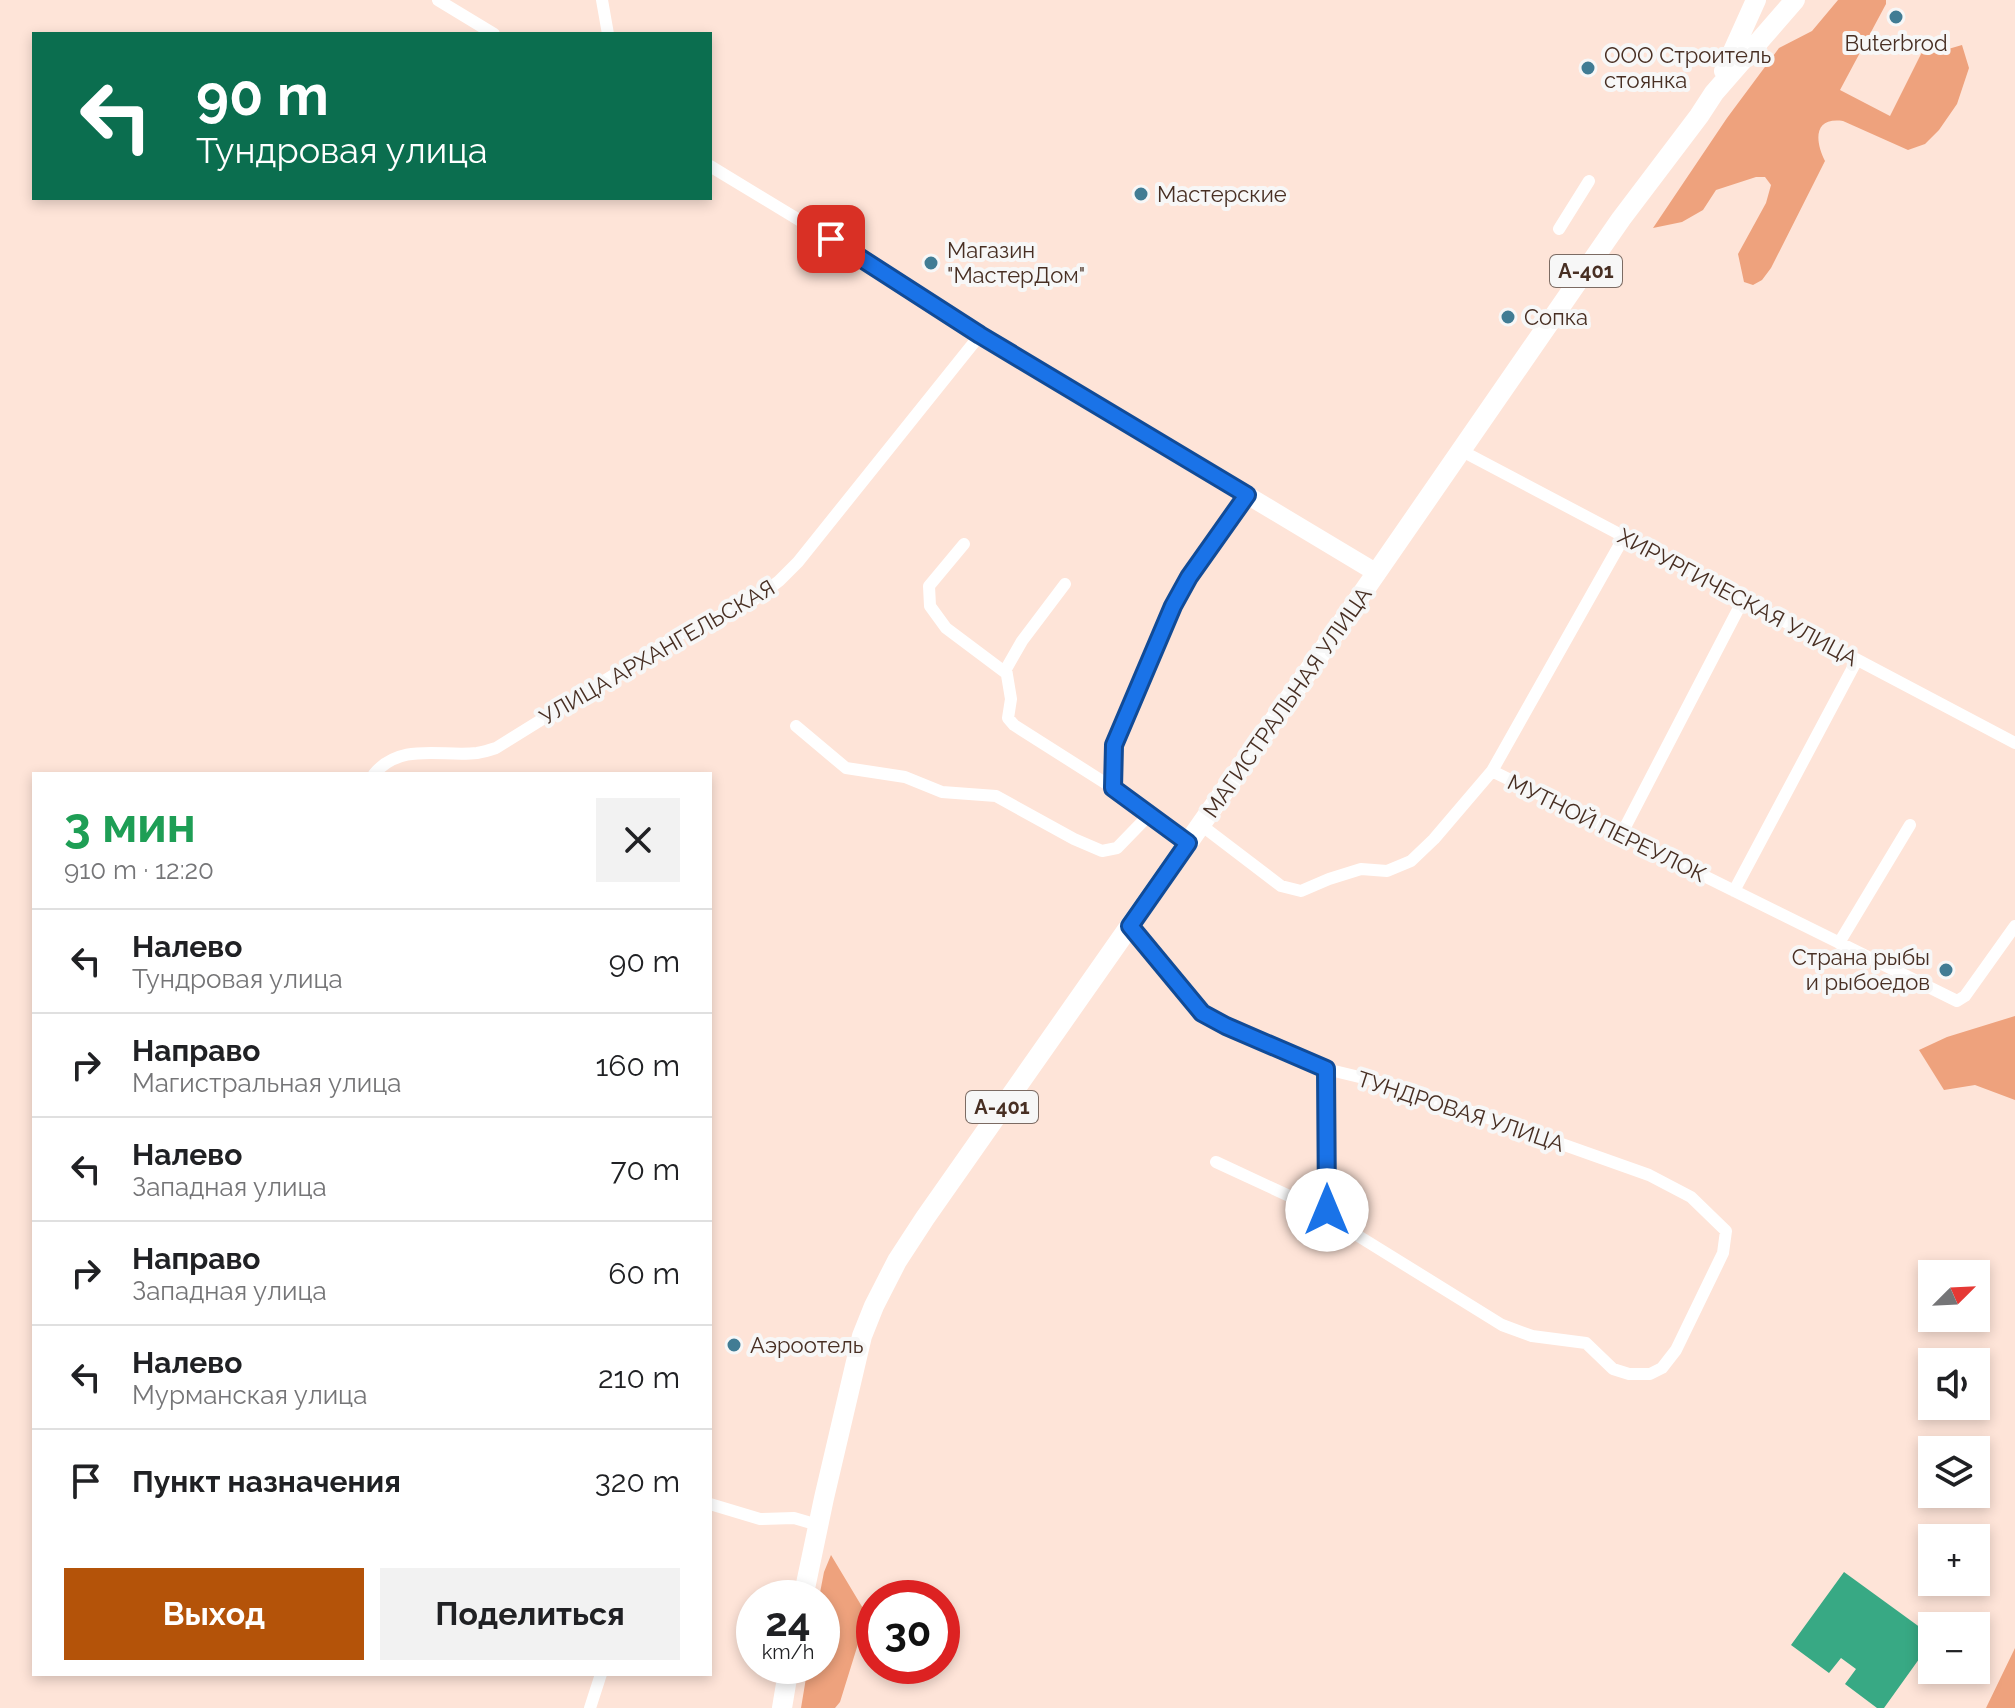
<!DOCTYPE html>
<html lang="ru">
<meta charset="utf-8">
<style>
:root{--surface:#fff;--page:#f2f2f2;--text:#202124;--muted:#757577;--line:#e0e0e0;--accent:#b45309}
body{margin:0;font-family:Raleway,sans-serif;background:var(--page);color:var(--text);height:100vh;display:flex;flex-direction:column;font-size:30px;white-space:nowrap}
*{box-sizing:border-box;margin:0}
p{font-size:26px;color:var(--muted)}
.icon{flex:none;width:44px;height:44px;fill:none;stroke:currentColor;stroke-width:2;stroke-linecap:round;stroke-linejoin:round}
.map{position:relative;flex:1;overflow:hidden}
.panel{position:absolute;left:32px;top:772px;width:680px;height:904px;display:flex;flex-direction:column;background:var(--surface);border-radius:0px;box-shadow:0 4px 12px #0003}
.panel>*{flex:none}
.banner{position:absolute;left:32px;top:32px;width:680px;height:168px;border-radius:0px;box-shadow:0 4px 12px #0003;background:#0b6e4f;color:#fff;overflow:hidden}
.needle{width:52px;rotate:66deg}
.controls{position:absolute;left:1918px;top:1260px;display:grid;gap:16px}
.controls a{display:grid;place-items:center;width:72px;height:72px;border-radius:0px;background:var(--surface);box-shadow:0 4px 12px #0003;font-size:40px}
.speed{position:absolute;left:736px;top:1580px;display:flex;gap:16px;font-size:40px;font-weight:700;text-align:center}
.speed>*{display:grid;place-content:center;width:104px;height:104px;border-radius:50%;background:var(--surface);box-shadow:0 4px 12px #0003;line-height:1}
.speed small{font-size:20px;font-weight:400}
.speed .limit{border:12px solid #d22;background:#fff;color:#111}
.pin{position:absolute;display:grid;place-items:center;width:68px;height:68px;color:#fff;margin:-34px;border-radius:16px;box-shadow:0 4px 12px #0006}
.me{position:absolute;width:88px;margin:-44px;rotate:0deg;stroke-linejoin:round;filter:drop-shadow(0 0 6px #0008)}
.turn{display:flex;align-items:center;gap:28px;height:168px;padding:0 32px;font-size:36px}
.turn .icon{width:104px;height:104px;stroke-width:2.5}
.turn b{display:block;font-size:56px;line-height:68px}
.round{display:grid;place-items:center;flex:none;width:84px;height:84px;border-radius:0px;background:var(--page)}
.summary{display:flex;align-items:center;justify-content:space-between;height:136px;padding:0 32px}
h1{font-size:48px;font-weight:700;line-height:60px;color:#1e9e55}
.cta{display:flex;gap:16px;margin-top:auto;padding:16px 32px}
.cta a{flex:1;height:92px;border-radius:0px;background:var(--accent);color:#fff;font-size:32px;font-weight:700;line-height:92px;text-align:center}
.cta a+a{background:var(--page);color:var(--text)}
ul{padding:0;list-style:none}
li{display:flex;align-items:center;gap:24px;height:104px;padding:0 32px;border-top:2px solid var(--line)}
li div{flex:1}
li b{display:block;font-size:30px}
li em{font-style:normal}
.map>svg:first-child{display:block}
.green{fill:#eea27d}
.water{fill:#38a984}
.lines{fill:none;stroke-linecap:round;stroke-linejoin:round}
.street{stroke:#fff;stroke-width:12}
.secondary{stroke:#fff;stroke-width:18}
.primary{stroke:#fff;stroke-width:20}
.route-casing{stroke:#114b97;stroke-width:20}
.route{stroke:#1a73e8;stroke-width:14}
.poi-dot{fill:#417c94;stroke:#f7f7f7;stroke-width:3}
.labels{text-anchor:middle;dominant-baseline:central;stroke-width:8;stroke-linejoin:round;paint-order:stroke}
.shield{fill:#f7f7f7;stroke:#7c6b63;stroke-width:2}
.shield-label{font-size:20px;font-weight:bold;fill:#482f23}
.poi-label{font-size:22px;fill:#482f23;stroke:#f7f7f7;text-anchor:start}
.street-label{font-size:22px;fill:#482f23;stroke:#f7f7f7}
</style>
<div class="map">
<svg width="2015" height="1708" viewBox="0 0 2015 1708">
<rect width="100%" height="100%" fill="#fee4d8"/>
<!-- green -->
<path class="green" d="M1838,0H1886V4L1840,90L1890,116L1922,52H1938L1962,45L1969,68L1957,104L1939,130L1925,144L1908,150L1843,121C1813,117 1815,141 1825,161L1771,268L1762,280L1753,285L1744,282L1738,254L1766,203L1771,185L1765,177H1756L1716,190L1703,210L1682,222L1653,228L1727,118L1779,48L1812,31Z
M2015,1016V1100L1975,1085L1944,1090L1919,1050L1947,1037Z
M831,1555L867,1615L840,1702L835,1708H801L808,1666H822V1598H819L824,1572Z
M2015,1648V1708H1986Z"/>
<!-- water -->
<path class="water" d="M1844,1572L1932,1636V1641L1884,1708H1877L1845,1684L1856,1669L1841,1658L1829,1673L1791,1645Z"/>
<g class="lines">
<!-- street -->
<path class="street" d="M438,0L494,34
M602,0L608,34
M1559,229L1589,181
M1462,451L2015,743
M964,544L929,586L930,606L946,628L1006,673
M1065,584L1022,641L1006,669L1011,699L1008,718L1014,725L1113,788
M796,726L846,768L905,777L942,792L996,796L1074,839L1102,851L1117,848L1149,815
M1492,771L1957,1001L1965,996L2015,926
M374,774C401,742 441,757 477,753C483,752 490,750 496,748L678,635L754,600L779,581L798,562L980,335L855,254L710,166
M1201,825L1281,886L1301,891L1329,879L1361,869L1387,871L1411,861L1434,839L1492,771L1624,537
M1621,835L1743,600
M1188,843L1113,788L1114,745L1173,606L1189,577L1247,495
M1734,891L1857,660
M1130,926L1202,1013L1226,1026L1326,1069L1401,1087L1649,1175L1691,1197L1726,1231L1723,1253L1676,1350L1662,1368L1650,1374H1629L1613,1369L1586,1343L1532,1336L1502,1325L1339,1224L1327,1210L1300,1201L1216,1162
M1839,943L1910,825
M1326,1069L1327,1210
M710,1504L760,1519L794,1518L818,1525
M590,1708L601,1674"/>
<!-- secondary -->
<path class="secondary" d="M980,335L1377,573"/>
<!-- primary -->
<path class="primary" d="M1724,71L1756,0
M803,1598L824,1498L862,1336L874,1306L897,1261L925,1218L1312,666L1621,219L1699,116L1714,93L1795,0
M782,1708L789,1666"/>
</g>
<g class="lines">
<!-- route casing -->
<g class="route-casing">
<path id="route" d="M831,239L980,335L1247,495L1189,577L1173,606L1114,745L1113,788L1188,843L1130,926L1202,1013L1226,1026L1326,1069L1327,1210"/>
</g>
<!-- route -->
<use href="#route" class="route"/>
</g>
<!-- markers -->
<g class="poi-dot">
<circle cx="1896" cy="17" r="8"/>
<circle cx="1588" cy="68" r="8"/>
<circle cx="1141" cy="194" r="8"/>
<circle cx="931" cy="263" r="8"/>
<circle cx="1508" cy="317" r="8"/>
<circle cx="1946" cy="970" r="8"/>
<circle cx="734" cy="1345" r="8"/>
</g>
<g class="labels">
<!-- shield labels -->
<g class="shield">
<rect x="1550" y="255" width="72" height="32" rx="6"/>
<rect x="966" y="1091" width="72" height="32" rx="6"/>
</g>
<g class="shield-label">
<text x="1586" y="271">А-401</text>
<text x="1002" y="1107">А-401</text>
</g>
<!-- poi labels -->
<g class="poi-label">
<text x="1896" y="43" text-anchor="middle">Buterbrod</text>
<text x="1604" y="55">ООО Строитель<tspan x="1604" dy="25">стоянка</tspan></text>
<text x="1157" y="194">Мастерские</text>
<text x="947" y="250">Магазин<tspan x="947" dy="25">"МастерДом"</tspan></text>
<text x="1524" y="317">Сопка</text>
<text x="1930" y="957" text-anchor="end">Страна рыбы<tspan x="1930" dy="25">и рыбоедов</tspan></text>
<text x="750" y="1345">Аэроотель</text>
</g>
<!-- street labels -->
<g class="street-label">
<text transform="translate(1738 597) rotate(28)">ХИРУРГИЧЕСКАЯ УЛИЦА</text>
<text transform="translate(657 652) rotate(-30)">УЛИЦА АРХАНГЕЛЬСКАЯ</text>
<text transform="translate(1287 702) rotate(-55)">МАГИСТРАЛЬНАЯ УЛИЦА</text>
<text transform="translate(1607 828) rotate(26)">МУТНОЙ ПЕРЕУЛОК</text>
<text transform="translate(1461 1111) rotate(18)">ТУНДРОВАЯ УЛИЦА</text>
</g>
</g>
</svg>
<div class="controls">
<a><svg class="needle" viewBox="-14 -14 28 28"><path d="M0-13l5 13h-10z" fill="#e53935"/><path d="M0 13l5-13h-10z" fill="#757577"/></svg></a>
<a><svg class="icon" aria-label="sound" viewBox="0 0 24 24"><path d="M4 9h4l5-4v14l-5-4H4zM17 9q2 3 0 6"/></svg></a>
<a><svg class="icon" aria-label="layers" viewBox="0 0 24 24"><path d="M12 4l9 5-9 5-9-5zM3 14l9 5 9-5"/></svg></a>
<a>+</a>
<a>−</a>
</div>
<div class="speed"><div>24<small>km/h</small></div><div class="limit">30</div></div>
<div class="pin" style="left:831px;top:239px;background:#d93025"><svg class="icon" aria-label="arrive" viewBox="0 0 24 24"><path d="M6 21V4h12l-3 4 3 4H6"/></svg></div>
<svg class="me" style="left:1327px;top:1210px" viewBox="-20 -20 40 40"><circle r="19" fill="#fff"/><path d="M0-13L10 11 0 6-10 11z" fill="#1a73e8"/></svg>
<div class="banner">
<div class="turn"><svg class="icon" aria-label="left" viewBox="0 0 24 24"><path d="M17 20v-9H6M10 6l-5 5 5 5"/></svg><div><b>90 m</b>Тундровая улица</div></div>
</div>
<section class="panel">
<div class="summary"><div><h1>3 мин</h1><p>910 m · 12:20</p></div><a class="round"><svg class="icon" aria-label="close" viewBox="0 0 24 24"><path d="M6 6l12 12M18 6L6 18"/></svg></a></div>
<ul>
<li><svg class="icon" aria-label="left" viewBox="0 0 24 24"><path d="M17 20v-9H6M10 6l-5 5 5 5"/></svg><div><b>Налево</b><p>Тундровая улица</p></div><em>90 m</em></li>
<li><svg class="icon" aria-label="right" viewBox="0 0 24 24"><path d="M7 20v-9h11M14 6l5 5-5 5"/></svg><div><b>Направо</b><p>Магистральная улица</p></div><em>160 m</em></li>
<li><svg class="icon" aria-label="left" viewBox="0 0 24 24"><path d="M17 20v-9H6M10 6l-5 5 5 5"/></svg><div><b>Налево</b><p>Западная улица</p></div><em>70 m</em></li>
<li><svg class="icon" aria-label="right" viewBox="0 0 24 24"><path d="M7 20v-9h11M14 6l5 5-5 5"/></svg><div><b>Направо</b><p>Западная улица</p></div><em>60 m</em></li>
<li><svg class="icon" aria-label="left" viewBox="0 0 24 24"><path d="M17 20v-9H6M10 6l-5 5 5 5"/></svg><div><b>Налево</b><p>Мурманская улица</p></div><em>210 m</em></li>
<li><svg class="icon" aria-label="arrive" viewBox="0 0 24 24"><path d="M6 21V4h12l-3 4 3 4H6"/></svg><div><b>Пункт назначения</b></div><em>320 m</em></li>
</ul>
<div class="cta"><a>Выход</a><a>Поделиться</a></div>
</section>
</div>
